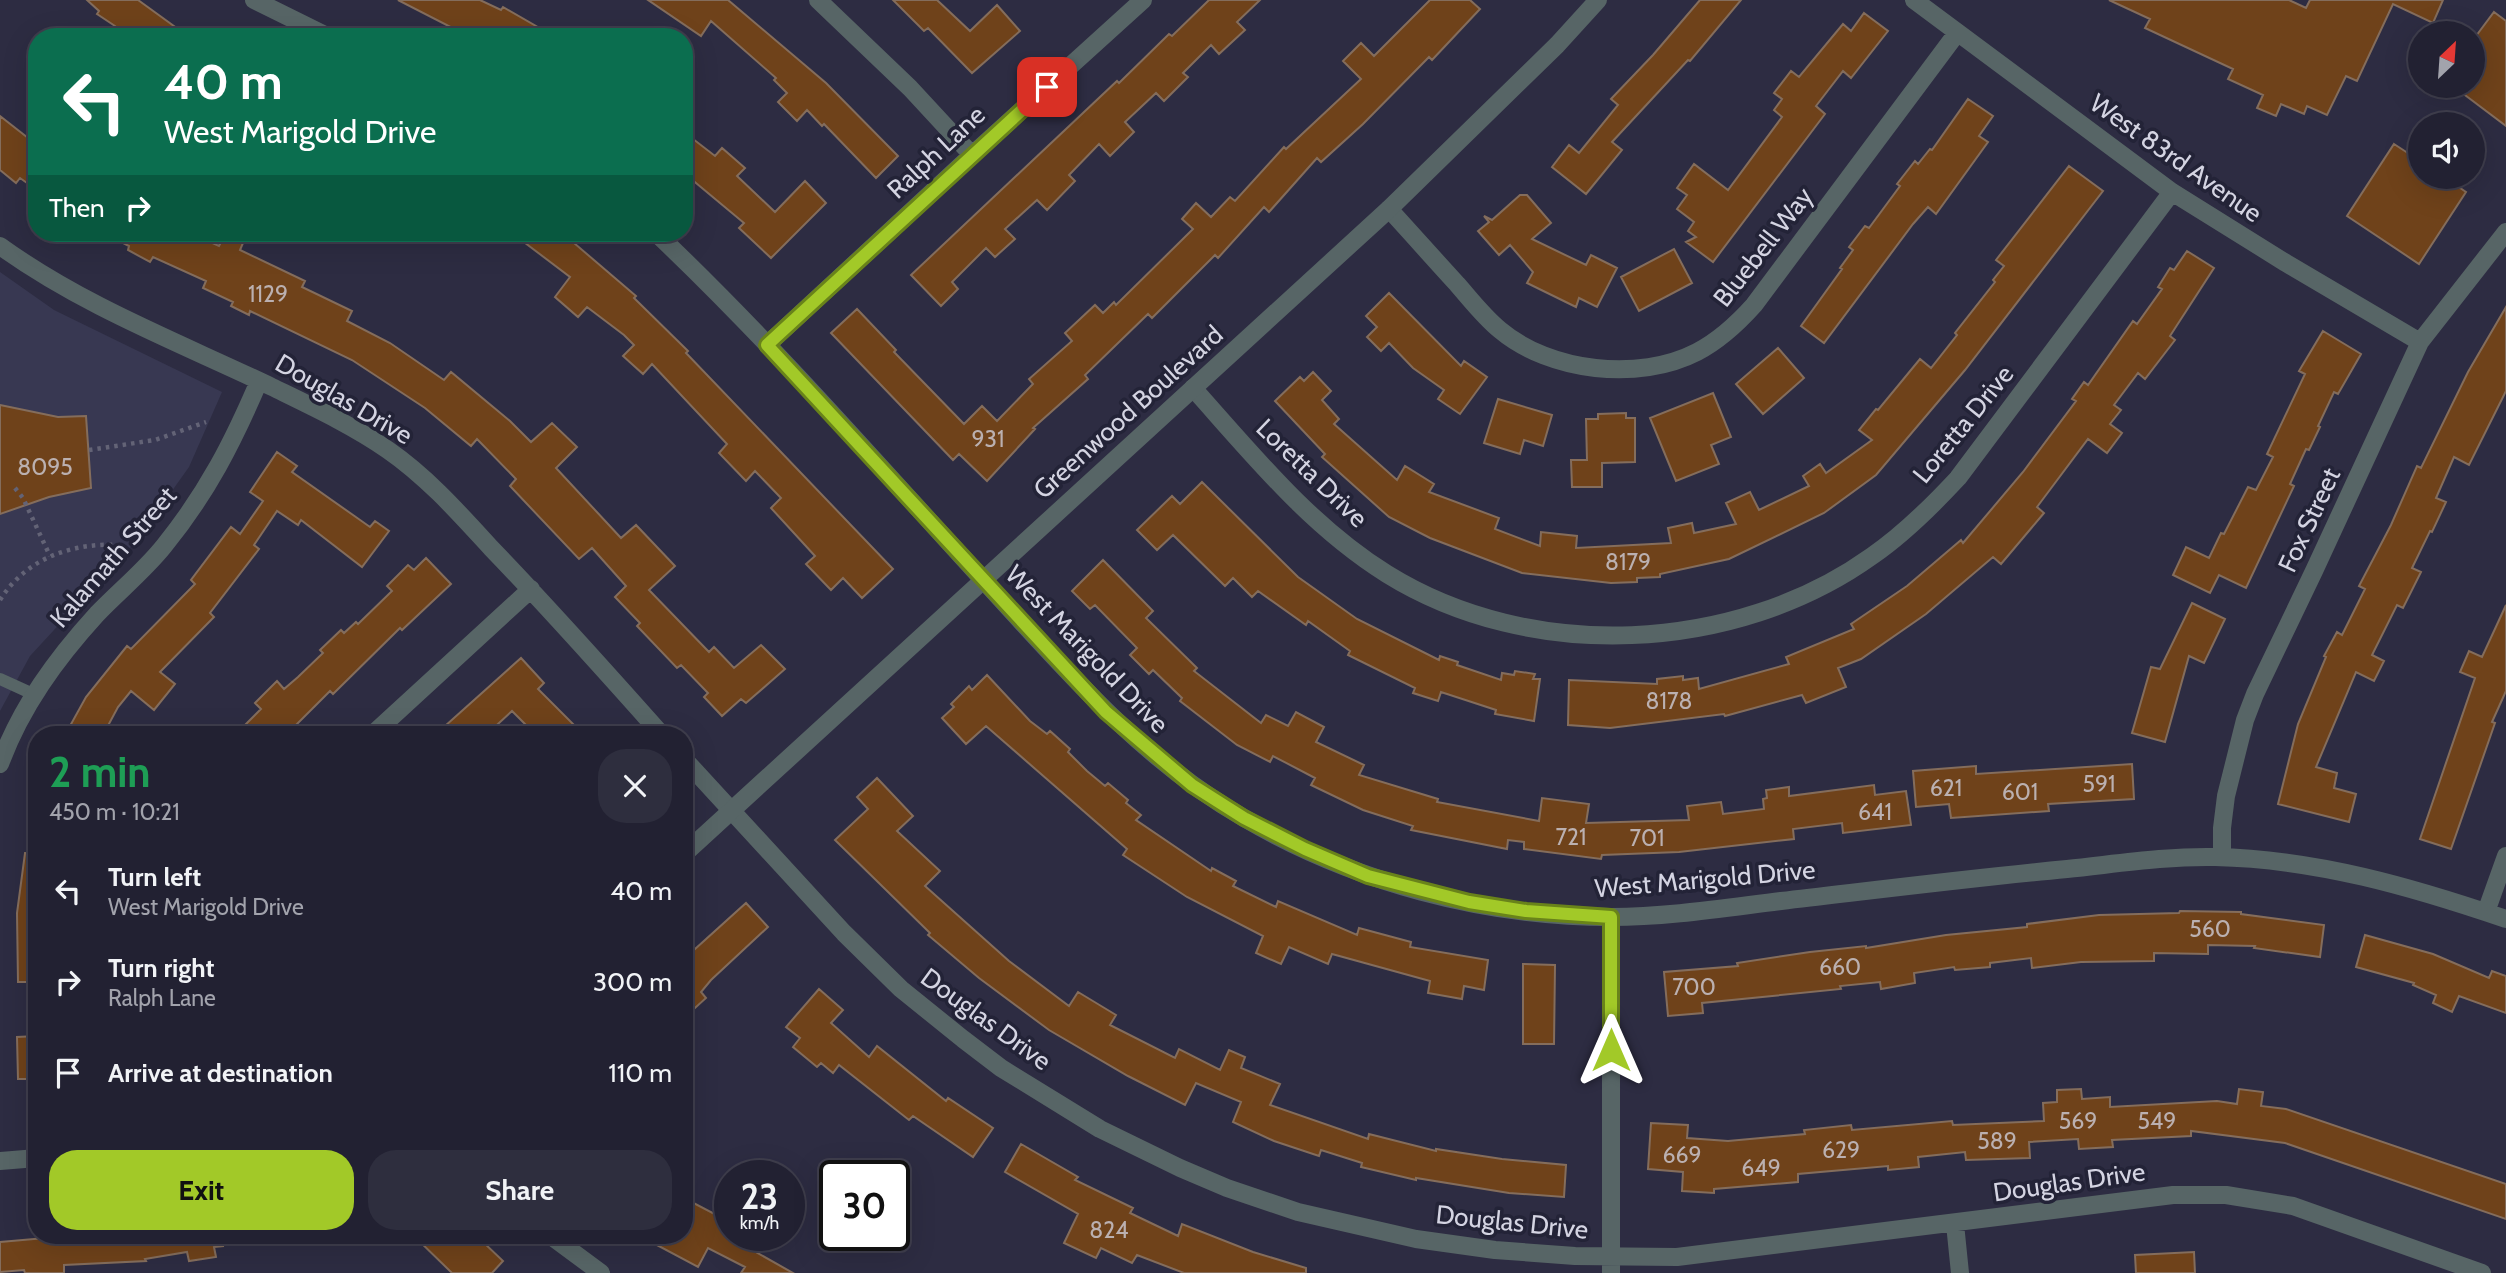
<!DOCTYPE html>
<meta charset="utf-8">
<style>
:root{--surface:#222132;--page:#2e2e3e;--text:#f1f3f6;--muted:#a2a3ac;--line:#3f3e4d;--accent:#a2c928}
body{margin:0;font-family:Cabin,sans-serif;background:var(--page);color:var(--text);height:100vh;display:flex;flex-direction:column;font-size:26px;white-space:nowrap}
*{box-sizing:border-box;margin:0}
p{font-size:23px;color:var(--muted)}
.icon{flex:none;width:38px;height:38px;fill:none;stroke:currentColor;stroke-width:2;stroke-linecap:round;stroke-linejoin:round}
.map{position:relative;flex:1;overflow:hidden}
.drawer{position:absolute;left:28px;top:726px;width:665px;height:518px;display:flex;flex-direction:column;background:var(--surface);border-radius:28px;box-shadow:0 7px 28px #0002,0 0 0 2px var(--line)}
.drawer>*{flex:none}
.banner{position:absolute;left:28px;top:28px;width:665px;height:214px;border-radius:28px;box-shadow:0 7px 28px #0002,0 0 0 2px var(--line);background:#0b6e4f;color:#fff;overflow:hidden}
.needle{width:46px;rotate:25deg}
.controls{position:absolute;left:2408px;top:21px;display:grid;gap:14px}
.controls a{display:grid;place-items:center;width:77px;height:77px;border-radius:50%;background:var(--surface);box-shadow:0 7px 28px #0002,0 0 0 2px var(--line);font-size:35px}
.speed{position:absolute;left:714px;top:1160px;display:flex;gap:14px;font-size:35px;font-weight:700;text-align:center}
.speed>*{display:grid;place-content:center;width:91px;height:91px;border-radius:50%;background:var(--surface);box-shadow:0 7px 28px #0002,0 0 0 2px var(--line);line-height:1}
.speed small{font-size:18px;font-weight:400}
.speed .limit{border:4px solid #111;border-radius:10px;background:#fff;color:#111}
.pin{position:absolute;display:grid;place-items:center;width:60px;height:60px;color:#fff;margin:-30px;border-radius:14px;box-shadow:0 4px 10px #0006}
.me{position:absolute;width:77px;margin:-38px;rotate:0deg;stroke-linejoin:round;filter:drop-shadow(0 0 5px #0008)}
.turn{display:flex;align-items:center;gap:24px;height:147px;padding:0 21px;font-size:32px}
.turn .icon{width:91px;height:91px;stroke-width:2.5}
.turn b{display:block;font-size:49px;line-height:60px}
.then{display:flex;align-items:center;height:66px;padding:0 21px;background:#0003;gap:14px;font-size:26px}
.round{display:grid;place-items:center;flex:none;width:74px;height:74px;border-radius:28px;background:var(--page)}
.summary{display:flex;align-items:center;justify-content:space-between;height:119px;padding:0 21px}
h1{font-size:42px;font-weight:700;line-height:52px;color:#1e9e55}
.cta{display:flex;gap:14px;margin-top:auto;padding:14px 21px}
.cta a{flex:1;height:80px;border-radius:28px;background:var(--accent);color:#111;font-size:28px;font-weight:700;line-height:80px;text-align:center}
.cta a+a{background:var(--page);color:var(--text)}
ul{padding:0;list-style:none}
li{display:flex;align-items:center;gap:21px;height:91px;padding:0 21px}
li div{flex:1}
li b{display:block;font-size:26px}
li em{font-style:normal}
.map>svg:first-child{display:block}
.built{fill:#383852}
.building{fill:#6f421a;stroke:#846d5c;stroke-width:2}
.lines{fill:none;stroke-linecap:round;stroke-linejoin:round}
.path{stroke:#636376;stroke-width:4.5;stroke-dasharray:3.5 5;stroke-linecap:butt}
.service{stroke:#576566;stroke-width:12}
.minor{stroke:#576566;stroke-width:18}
.tertiary{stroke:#576566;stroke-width:18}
.route-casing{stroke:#69831a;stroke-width:18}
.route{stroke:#a2c928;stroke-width:12}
.labels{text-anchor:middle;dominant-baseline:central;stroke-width:7;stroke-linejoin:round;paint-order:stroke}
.number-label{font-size:23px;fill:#bbb0b0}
.street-label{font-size:26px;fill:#d4d4e2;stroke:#232337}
</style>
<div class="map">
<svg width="2506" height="1273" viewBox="0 0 2506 1273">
<rect width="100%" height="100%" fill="#2d2c42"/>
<!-- built -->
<path class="built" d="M0,272L54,310L222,392L189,467L137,540L30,656L0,711Z"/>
<!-- building -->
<path class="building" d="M87,0H138L189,37H109L115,26L97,14L99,11Z
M398,0H480L501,10L503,7L555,37H470Z
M648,0H728L826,83L898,156L876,178L824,124L822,126L807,110L797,121L778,102L787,93L774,80L776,78L711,21L701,36Z
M893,0H937L970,31L997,5L1020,31L972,73L928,28L924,31Z
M1209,0H1260L1237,22L1245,30L1219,54L1211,45L1183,73L1188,77L1164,101L1156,93L1125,122L1134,132L1110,156L1099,144L1069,175L1075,181L1047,210L1037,200L1005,229L1015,239L995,257L986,248L952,282L958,289L941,306L911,275L1117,81L1119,83L1169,34L1172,36Z
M1430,0H1470L1480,9L1432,60L1429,57L1363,124L1321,162L1317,158L1269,212L1264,207L1218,258L1215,255L1152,318L1148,314L1085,375L1088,379L1033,428L1035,429L987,481L959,454L953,460L831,333L857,309L896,350L894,352L964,424L982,406L997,421L1033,384L1029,379L1072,341L1065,333L1095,305L1103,313L1114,302L1116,305L1193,229L1182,219L1196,203L1211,217L1230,197L1235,201L1284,147L1286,149L1361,79L1343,61L1361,43L1374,56Z
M1700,0H1741L1690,61L1688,60L1612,142L1622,150L1586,194L1552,167L1569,145L1579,153L1618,105L1611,99L1653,55Z
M2109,0H2289L2306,8L2310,0H2443L2433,23L2393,4L2357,81L2346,76L2327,115L2307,106L2304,114L2281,104L2276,116L2257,108L2263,95L2228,79L2233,69L2145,28L2150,19Z
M2494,12L2506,21V126L2453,86H2473V40Z
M1864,13L1888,31L1851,78L1843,71L1816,106L1825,114L1713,262L1686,242L1696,237L1688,231L1694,222L1677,209L1687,195L1677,188L1694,164L1728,190L1782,117L1774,110L1782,99L1774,93L1791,71L1799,77L1843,24L1851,31Z
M1968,99L1993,116L1979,136L1988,142L1936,214L1928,207L1913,224L1824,343L1801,326L1842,269L1840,268L1853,250L1849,247L1865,226L1869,228L1900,186L1897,184L1915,161L1918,164L1930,149L1932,150Z
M0,116L37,145V190L20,178L16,183L0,170Z
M684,132L715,156L722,148L745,168L737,176L775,212L805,181L826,203L771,258L739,228L744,223L684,173Z
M2394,144L2420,161V177H2444L2466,192L2419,264L2347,216Z
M2069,166L2103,191L1965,370L1876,475L1824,513L1729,559L1660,574V577L1637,578V582L1611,583L1522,573L1430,538L1389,517L1322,457L1325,454L1275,401L1300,377L1304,381L1313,372L1331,391L1322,400L1339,419L1334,424L1397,480L1405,466L1434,484L1429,492L1499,518L1495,529L1540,546L1541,532L1577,536L1576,548L1671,543L1668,528L1692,523L1694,533L1736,524L1726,503L1750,492L1759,510L1809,486L1803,476L1820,464L1826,473L1872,440L1859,430L1876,409L1878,410L1920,359L1931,368L1957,335L1955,333L1995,282L1993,280L2004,266L1996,260Z
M1520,195H1527L1551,223L1532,239L1586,265L1591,255L1617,268L1597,307L1579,298L1576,307L1527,283L1533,272L1510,245L1499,255L1478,231L1489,222L1484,216L1492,220Z
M104,233H190L219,246L225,235L243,243L240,250L305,281L302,287L352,311L347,321L390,343L444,380L451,372L510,421L531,442L552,423L577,447L556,468L621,538L636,525L675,566L649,590L709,652L714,647L734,668L761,645L785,669L746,703L741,699L722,716L704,697L708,693L681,665L677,668L637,626L640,623L615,597L626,586L592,548L579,559L510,486L516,479L477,439L471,446L425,408L352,360L250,311L249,315L231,306L233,302L203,288L206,281L153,257L150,262L128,250L129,246Z
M512,233H562L575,242L574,243L636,296L634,298L688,351L686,353L893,569L862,598L843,578L831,590L806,564L815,556L771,508L781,498L755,471L746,481L719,453L727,444L652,364L643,374L623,356L634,345L624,335L587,307L578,317L555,297L570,277Z
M1674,249L1692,283L1639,311L1621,277Z
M2187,251L2214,268L2170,336L2175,340L2145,379L2138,373L2114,405L2121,410L2110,424L2122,433L2107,453L2088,439L2037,507L2044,513L2001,564L1993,557L1926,614L1861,659L1838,668L1846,687L1806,703L1802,695L1725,716L1724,714L1610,728L1568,725L1569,680L1657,684V679L1683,676V680L1698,678L1699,689L1789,664L1786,657L1854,629L1851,624L1907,586L1961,540L1963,543L2023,472L2076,401L2072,399L2084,382L2088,385L2133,321L2137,324L2162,289L2158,287L2170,268L2174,270Z
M1389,293L1461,366L1464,361L1487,377L1460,414L1438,399L1444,390L1413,368L1389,343L1381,351L1367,337L1377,327L1366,316Z
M2506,307V391L2469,465L2454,457L2436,498L2446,502L2432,532L2430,531L2412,568L2421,572L2403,608L2397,605L2372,655L2384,661L2374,681L2356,672L2316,767L2337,773L2334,788L2356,794L2349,822L2278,804L2298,724L2326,657L2324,656L2337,632L2342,635L2365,589L2359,586L2391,525L2417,466L2421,468L2468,372Z
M2323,331L2361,354L2338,394L2334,392L2318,426L2320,427L2309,450L2306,449L2290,484L2294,486L2246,588L2219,575L2210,593L2173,575L2186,547L2209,558L2221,533L2224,534L2248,487L2256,490L2273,457L2267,454L2305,374L2299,371Z
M1778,348L1804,378L1763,414L1736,384Z
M1713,393L1731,437L1711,445L1719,464L1676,481L1650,418Z
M1498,399L1552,415L1543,446L1524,440L1520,454L1484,443Z
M0,405L58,417L86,416L91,488L49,497L0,514Z
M1626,413V418H1635V462L1602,463V487H1572L1571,460H1587L1586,419H1598V414Z
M277,452L297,466L292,472L370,527L375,521L389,531L362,567L301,520L298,525L277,511L254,545L259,549L210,613L214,617L160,672L175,684L154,710L131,691L118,707L103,735H65L86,697L127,646L131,649L195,584L191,580L231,527L240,534L263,501L250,492Z
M1202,482L1298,577L1357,619L1439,660L1440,656L1458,662L1457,665L1501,680L1502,673L1514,675L1515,671L1535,674L1533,679H1540L1534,721L1495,714L1496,710L1441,692L1438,701L1413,693L1415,688L1348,655L1350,651L1308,621L1306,625L1258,591L1252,597L1233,578L1225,586L1173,535L1157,550L1137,530L1172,496L1180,504Z
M426,558L451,584L402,630L400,628L333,694L330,691L286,735H235L261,709L255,703L277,681L284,689L298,677L323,653L320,650L341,630L344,633L356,622L358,624L392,591L387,586L408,565L414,570Z
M1103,560L1153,611L1146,618L1197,668L1194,671L1261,723L1266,715L1288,726L1296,712L1324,727L1316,742L1364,765L1359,775L1438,799L1437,802L1539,821L1542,798L1589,804L1586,823L1689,820L1687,806L1721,802L1723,814L1764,809L1763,799L1767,798L1766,790L1789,787V796L1874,785L1875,795L1906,791L1911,825L1843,833L1842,823L1793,829L1794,839L1679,852L1602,855L1601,859L1524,849V842L1508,840L1507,849L1411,830L1413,826L1363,810L1311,785L1315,778L1273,756L1270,762L1237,745L1180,701L1182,698L1153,670L1149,674L1130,655L1137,648L1095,605L1090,609L1072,591Z
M2192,603L2225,619L2204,663L2189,656L2165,742L2132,733L2151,667L2160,669Z
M2506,605V691L2492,722L2495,723L2451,849L2420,839L2475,678L2460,672L2469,651L2482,657Z
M521,658L544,683L538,689L584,735H536L512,711L486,735H435Z
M987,675L1030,721L1047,734L1050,731L1070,749L1068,752L1087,771L1105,786L1108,783L1128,800L1126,803L1141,815L1136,820L1211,871L1212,868L1236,881L1233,886L1276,907L1278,901L1357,935L1359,928L1411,942L1410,947L1488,960L1484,990L1464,986L1462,999L1428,993L1430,981L1332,954L1328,964L1289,947L1281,964L1256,953L1263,936L1187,897L1123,855L1127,849L986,726L966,744L942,718L954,707L951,704L969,686L972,690Z
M2132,764L2134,799L2048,804L2049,811L1951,818L1949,804L1916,807L1913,771L1976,766V774Z
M877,778L913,816L897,831L940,871L925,886L1009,961L1069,1006L1078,992L1116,1015L1110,1025L1175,1058L1179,1049L1220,1070L1229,1050L1245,1057L1241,1068L1280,1084L1270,1105L1368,1139L1369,1134L1436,1151V1149L1502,1159L1566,1165L1564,1197L1509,1193L1416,1178V1180L1361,1167L1362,1163L1321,1150L1319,1156L1274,1141L1233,1122L1241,1102L1196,1083L1185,1105L1128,1076L1049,1030L979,978L928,935L930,933L835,840L868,809L857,797Z
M25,853L37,854V982H18L17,913Z
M746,903L768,927L711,980L701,992L706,998L684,1018V959Z
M2180,911L2241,912V914L2324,925L2320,957L2254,948L2255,946L2208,945V954L2154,953V961L2081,962L2032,968L2031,958L1990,963V967L1955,970L1954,967L1914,973L1915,983L1881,989L1880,982L1840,986L1841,989L1702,1003L1703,1013L1668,1016L1664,972L1738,966L1737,963L1810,952L1866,946V948L1946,935L2027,927V924L2099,915L2179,913Z
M2365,935L2433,954L2489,978L2492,971L2506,976V1013L2459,996L2452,1012L2433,1003L2436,995L2413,985L2414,983L2356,967Z
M1523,964L1555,965L1554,1044H1523Z
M819,989L843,1010L831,1023L869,1057L877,1046L946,1101L948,1098L993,1128L973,1157L913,1116L909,1120L839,1065L833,1073L821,1063L817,1067L793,1047L800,1038L786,1027Z
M37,1036V1079H18L17,1037Z
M2081,1089L2082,1099L2110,1097V1107L2217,1101L2237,1104L2239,1089L2263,1092L2261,1106L2286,1109L2506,1184V1219L2285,1143L2191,1131V1136L2112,1140L2113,1147L2079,1149L2078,1139L2029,1142L2030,1158L1966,1160L1965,1152L1918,1157L1919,1167L1888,1170V1166L1798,1174V1182L1714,1189V1193L1682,1191L1683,1172L1648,1169L1651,1123L1688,1125L1687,1138L1728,1141L1805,1134L1804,1130L1851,1125L1852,1130L1952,1121L1953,1125L2044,1121L2043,1103L2057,1102V1090Z
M1021,1144L1078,1177L1075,1180L1133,1208L1130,1213L1178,1236L1182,1224L1253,1252L1306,1268V1273H1184L1137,1255L1132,1263L1101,1248L1096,1258L1064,1243L1078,1214L1005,1172Z
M684,1198L730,1222V1236H752L747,1247L793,1273H741L745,1267L708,1248L698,1267L640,1236H684Z
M68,1236H222L223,1246L214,1247L216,1257L189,1261L187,1252L145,1259L146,1261L64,1265V1273H25L24,1270L0,1272V1242Z
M414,1236H467L476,1244L481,1240L503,1261L492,1273H452Z
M2194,1252L2195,1273H2136L2135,1255Z"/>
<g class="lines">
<!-- path -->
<path class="path" d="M89,450L155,440L206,422
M15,488L23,498L50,556
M0,600C27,557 74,542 123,545"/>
<!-- service -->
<path class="service" d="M0,679L33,694"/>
<!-- minor -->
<path class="minor" d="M254,0L329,37
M818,0L910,88L972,155
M1914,0L2172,192L2286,263L2420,342
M1389,209C1412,234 1434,259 1457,284C1471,300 1484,317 1500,330C1550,372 1639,382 1697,352C1720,340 1737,324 1754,305L1957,33
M656,233C772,343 877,464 985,582C1064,668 1141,759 1244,818C1353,882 1484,917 1611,917C1667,917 1724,908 1781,901C1876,890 1971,878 2067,869C2116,864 2166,856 2215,857C2316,859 2412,887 2506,919
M0,246C83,306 180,343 272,387C311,406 352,425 388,450C427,477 459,513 491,548C550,609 606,672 662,735
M767,345L972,155L1143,0
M1193,388C1253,455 1310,526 1387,574C1530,663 1735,654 1872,556C1904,534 1932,506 1958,478L2172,192
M372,735L531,589
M684,759L844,933L901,989L963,1039L1001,1068L1100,1129L1180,1168L1227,1188L1298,1212L1416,1239L1495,1250L1575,1256L1677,1257L2173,1195H2226L2293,1206L2482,1273
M0,764C21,707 56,659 97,614C119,591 144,571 164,546C207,493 233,442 259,381
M2222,857V828L2226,796L2245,720L2255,694L2314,571L2420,342L2506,232
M2486,912L2506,856
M1611,917V1273
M1955,1224L1960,1273
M551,1236L601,1273"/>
<!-- tertiary -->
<path class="tertiary" d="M684,854L1389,209L1557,45L1598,0
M0,1161L37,1158"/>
</g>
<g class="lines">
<!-- route casing -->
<g class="route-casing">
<path id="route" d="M1047,87L767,345L1106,712L1192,785L1244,818L1305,849L1368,876L1469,902L1526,911L1611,917V1050"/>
</g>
<!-- route -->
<use href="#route" class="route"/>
</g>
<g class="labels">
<!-- number labels -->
<g class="number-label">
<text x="268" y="294">1129</text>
<text x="988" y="439">931</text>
<text x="45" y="467">8095</text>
<text x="1628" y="562">8179</text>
<text x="1669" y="701">8178</text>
<text x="2099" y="784">591</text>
<text x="1946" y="788">621</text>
<text x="2020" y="792">601</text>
<text x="1875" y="812">641</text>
<text x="1571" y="837">721</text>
<text x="1647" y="838">701</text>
<text x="2210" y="929">560</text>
<text x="1840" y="967">660</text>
<text x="1694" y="987">700</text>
<text x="2078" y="1121">569</text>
<text x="2157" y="1121">549</text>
<text x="1997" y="1141">589</text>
<text x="1841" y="1150">629</text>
<text x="1682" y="1155">669</text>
<text x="1761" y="1168">649</text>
<text x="1109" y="1230">824</text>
</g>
<!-- street labels -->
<g class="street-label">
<text transform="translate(936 152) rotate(-43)">Ralph Lane</text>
<text transform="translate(2176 158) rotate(35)">West 83rd Avenue</text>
<text transform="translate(1763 247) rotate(-52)">Bluebell Way</text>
<text transform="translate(344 399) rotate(30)">Douglas Drive</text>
<text transform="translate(1128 412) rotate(-42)">Greenwood Boulevard</text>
<text transform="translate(1963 424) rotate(-51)">Loretta Drive</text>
<text transform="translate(1312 473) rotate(44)">Loretta Drive</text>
<text transform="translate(2309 520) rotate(-65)">Fox Street</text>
<text transform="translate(113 557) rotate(-49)">Kalamath Street</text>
<text transform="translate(1087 649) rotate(46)">West Marigold Drive</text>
<text transform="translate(1705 879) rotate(-5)">West Marigold Drive</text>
<text transform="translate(986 1019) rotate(36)">Douglas Drive</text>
<text transform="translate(2069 1182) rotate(-8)">Douglas Drive</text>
<text transform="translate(1512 1222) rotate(6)">Douglas Drive</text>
</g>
</g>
</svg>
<div class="controls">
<a><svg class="needle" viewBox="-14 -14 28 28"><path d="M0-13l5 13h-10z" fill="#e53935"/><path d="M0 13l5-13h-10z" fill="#a2a3ac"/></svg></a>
<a><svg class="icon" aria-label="sound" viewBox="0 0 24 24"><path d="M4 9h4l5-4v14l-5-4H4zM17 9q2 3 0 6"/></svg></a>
</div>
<div class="speed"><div>23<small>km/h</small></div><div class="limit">30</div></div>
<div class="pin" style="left:1047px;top:87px;background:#d93025"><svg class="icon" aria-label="arrive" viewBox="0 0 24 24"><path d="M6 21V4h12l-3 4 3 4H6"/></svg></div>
<svg class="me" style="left:1611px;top:1050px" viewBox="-20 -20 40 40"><path d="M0-17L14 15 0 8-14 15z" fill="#a2c928" stroke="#fff" stroke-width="4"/></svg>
<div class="banner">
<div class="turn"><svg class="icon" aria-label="left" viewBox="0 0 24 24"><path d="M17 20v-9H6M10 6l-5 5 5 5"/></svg><div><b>40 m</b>West Marigold Drive</div></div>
<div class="then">Then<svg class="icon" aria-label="right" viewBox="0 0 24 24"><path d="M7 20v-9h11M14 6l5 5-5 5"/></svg></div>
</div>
<section class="drawer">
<div class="summary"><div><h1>2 min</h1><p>450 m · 10:21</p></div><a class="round"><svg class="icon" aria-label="close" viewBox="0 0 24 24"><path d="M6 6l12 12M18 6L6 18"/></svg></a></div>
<ul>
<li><svg class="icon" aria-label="left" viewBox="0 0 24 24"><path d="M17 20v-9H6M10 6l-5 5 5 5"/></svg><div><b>Turn left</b><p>West Marigold Drive</p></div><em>40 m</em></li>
<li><svg class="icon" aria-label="right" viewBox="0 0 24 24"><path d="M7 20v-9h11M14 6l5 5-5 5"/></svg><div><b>Turn right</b><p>Ralph Lane</p></div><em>300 m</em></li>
<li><svg class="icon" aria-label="arrive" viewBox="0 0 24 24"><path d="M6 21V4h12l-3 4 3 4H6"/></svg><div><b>Arrive at destination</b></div><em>110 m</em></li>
</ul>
<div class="cta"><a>Exit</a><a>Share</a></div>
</section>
</div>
